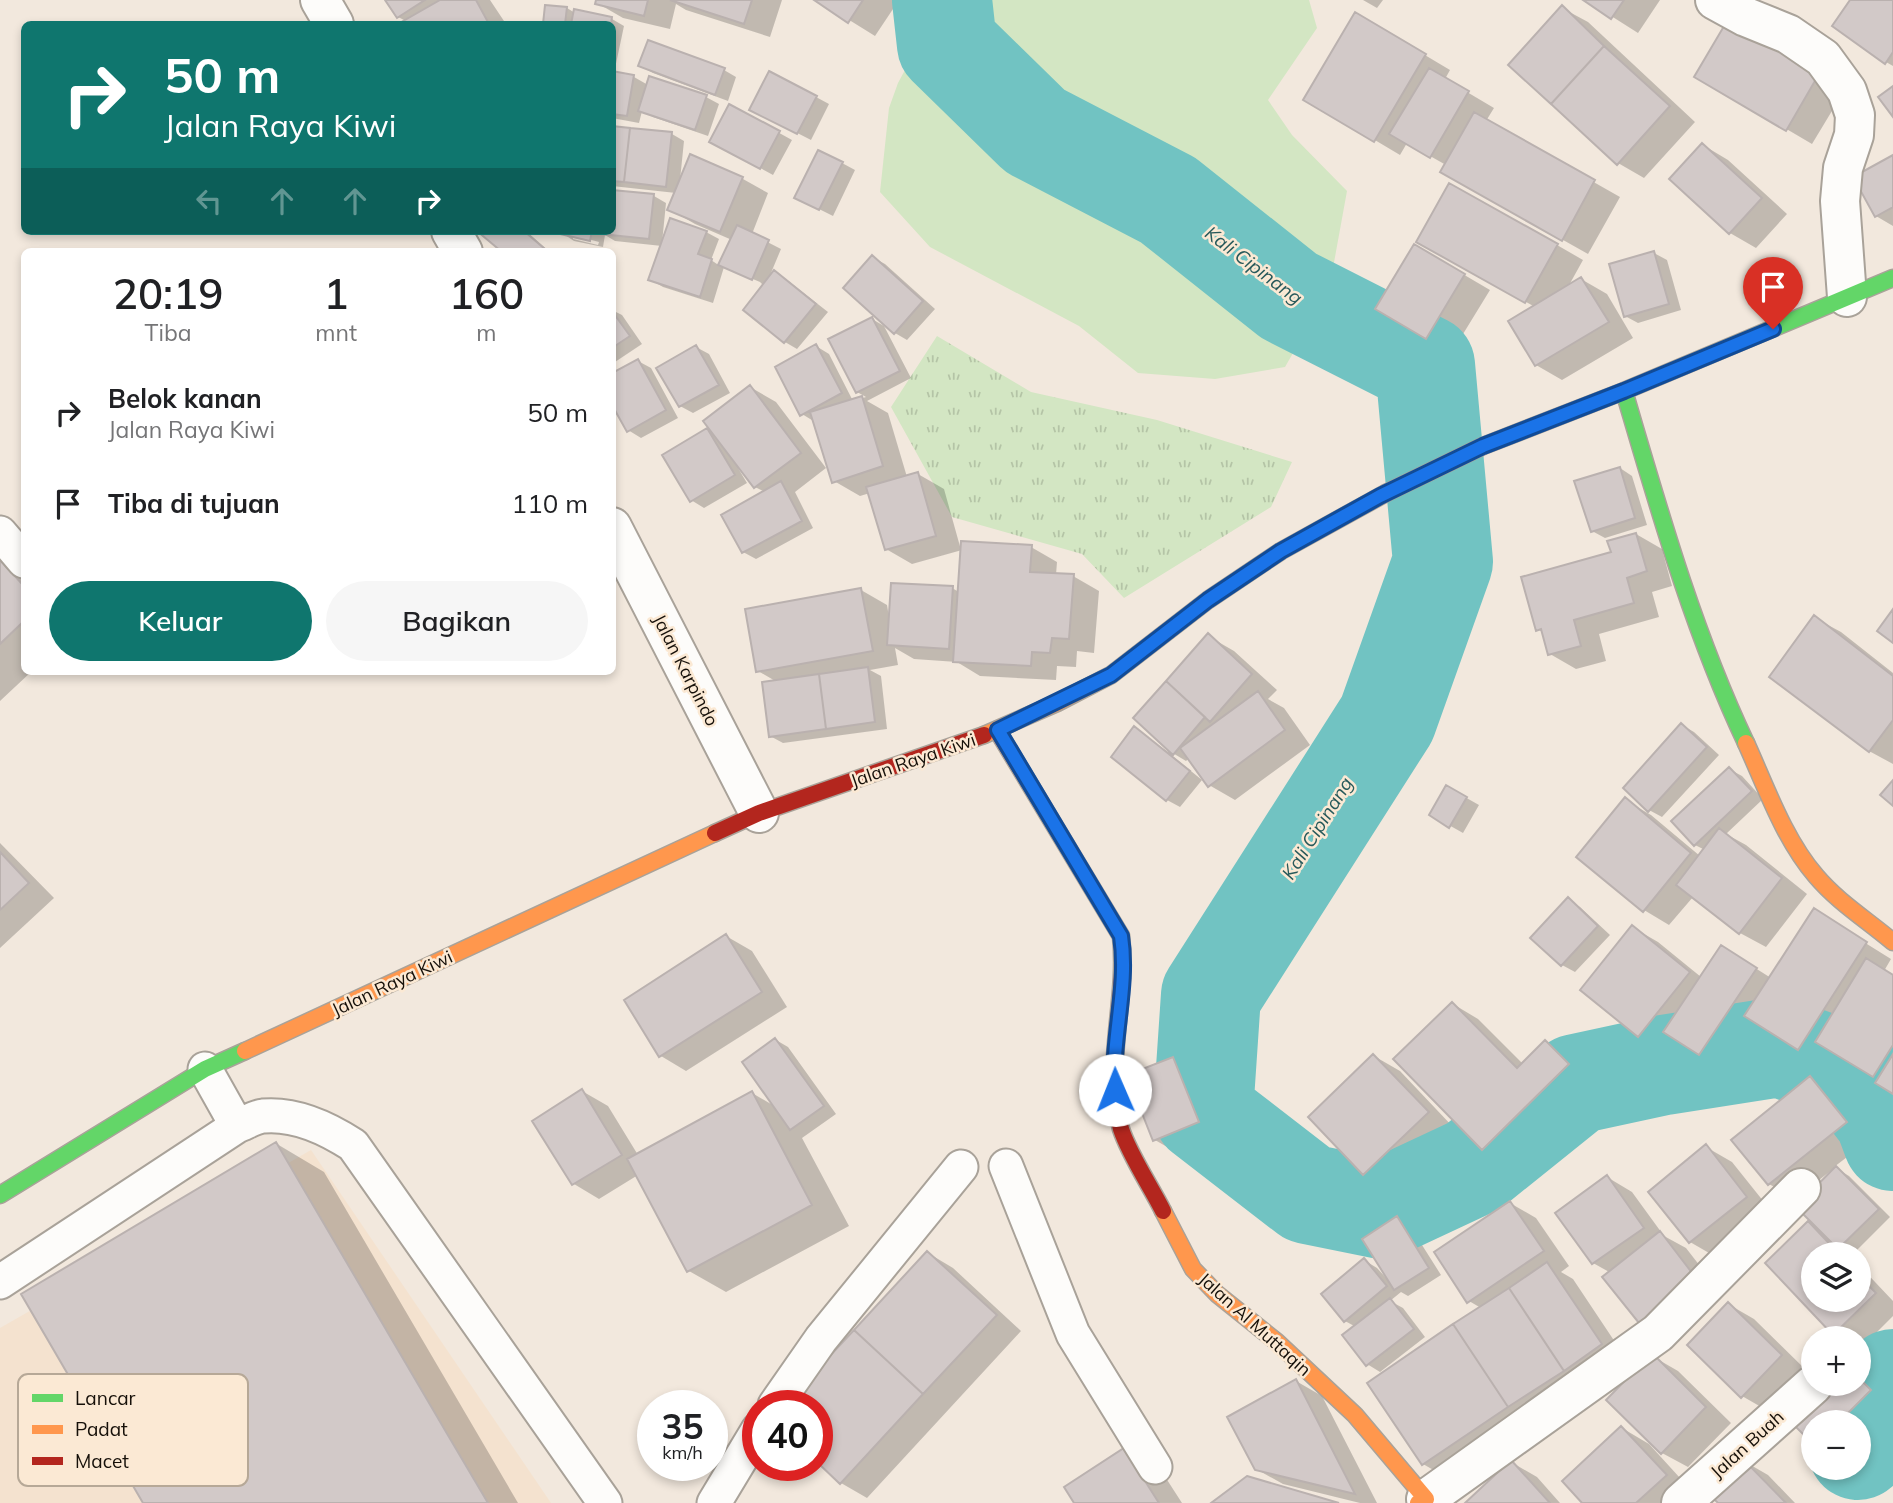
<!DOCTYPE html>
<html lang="id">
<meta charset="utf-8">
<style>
:root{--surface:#fff;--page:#f6f6f6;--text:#202124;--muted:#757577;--accent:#0f766e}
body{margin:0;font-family:Mulish,sans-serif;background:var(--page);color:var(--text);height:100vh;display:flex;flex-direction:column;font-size:26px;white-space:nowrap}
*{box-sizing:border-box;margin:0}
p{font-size:23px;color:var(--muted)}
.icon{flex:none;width:38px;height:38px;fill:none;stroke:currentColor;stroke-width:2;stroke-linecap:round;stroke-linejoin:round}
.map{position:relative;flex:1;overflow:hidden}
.details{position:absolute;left:21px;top:248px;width:595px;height:427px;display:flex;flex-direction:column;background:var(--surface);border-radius:10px;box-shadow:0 4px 10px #0003}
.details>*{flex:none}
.top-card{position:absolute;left:21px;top:21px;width:595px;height:214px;border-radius:10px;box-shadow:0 4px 10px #0003;background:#0f766e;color:#fff;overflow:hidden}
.fabs{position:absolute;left:1801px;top:1242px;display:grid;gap:14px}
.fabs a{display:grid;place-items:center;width:70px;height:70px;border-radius:50%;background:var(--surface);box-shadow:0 4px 10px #0003;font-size:35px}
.speed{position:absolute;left:637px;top:1390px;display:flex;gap:14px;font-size:35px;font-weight:700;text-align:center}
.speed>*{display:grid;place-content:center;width:91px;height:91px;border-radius:50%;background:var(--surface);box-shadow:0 4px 10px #0003;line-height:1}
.speed small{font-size:18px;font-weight:400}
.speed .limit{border:10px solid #d22;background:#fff;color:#111}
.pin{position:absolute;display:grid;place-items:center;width:60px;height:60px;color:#fff;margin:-72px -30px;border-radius:50% 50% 50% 0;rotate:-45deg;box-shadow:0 0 7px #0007}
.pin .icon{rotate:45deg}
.me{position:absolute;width:77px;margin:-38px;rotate:359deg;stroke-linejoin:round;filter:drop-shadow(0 0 5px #0008)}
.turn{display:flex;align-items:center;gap:24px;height:147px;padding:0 28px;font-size:32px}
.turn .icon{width:91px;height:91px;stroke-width:2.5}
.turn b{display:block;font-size:49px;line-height:60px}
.lanes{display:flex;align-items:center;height:66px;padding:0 28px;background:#0003;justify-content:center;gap:35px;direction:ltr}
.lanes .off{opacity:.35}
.eta{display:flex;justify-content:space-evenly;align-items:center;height:119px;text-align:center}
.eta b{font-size:42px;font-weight:600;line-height:49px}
.primary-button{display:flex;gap:14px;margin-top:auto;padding:14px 28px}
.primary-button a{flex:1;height:80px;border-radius:42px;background:var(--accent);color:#fff;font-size:28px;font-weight:600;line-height:80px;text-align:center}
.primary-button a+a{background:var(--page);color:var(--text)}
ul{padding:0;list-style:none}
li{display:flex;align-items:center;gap:21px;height:91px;padding:0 28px}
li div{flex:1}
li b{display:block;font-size:26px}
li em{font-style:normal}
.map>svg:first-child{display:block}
.built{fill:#f4e2cf}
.green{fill:#d3e6c3}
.park{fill:url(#park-tufts)}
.shadow{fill:#0003;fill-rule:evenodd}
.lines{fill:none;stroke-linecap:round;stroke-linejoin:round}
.river{stroke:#71c3c2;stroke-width:100}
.building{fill:#d2c9c8;stroke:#bab1af;stroke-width:2}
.lane-casing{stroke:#a9a299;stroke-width:37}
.street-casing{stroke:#a9a299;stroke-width:42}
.fast-casing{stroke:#a9a299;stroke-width:19}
.slow-casing{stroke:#a9a299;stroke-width:19}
.jam-casing{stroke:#a9a299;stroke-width:19}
.lane{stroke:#fdfcfa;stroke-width:33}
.street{stroke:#fdfcfa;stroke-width:38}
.fast{stroke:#63d668;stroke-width:16}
.slow{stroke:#ff974d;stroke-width:16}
.jam{stroke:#b3261e;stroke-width:16}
.route-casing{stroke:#114b97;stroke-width:18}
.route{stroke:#1a73e8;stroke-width:12}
.labels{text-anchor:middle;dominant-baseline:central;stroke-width:5;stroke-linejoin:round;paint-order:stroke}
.street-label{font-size:18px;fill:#161009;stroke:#fbe9d4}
.water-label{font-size:19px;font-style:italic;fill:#285a5b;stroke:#fbe9d4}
.key{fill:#fbe9d4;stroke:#b6a897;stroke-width:2}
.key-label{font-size:19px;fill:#161009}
</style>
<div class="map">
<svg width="1893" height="1503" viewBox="0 0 1893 1503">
<defs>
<pattern id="park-tufts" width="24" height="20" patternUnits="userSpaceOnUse" patternTransform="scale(1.75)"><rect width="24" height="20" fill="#d3e6c3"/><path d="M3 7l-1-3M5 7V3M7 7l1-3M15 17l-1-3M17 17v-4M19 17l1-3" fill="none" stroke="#b4c4a6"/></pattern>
</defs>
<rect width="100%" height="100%" fill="#f2e8dd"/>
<!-- built -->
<path class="built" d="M311,1150L551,1503H0V1328Z"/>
<!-- green -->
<path class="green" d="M917,0H1309L1317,28L1268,100L1292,135L1347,191L1329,290L1285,367L1215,379L1138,373L1079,326L930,247L880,192L889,108L898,83L921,40Z"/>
<!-- park -->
<path class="park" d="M937,336L1031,392L1157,420L1292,462L1271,507L1124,598L1082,554L952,517L891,407Z"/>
<!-- shadow -->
<path class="shadow" d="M388,0H490L506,24H401L406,21L398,17Z
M598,0H782L770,37L686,10L676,4L670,29L623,18L597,3Z
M817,0H899L875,36Z
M1363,0H1383L1377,8Z
M1586,0H1660L1638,33Z
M1852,0H1893V66L1886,62Z
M547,7L567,8L575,13L612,19L624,26L614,73L634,77L648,85L706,97L719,104L708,136L653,117L642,111L639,123L612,118V24H545Z
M1562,8L1588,22L1695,122L1644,178L1618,163Z
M1356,14L1450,70L1445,79L1494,108L1486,121L1620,197L1588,254L1442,172L1446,165L1407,143L1400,155L1306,99Z
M1728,23L1844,91L1812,144L1697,76Z
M640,66L724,70L736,77L728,101L653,73Z
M816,97L829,104L811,140L764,116Z
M730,106L792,140L773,175L724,148Z
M612,128L672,134L684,141L680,180L691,156L743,179L768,193L752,234L781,249L768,280L775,272L787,280L828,312L797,349L785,342L764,286L760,282L724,267L713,303L663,287L651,280L662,246L615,241L605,235L603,247L574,241L562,233V231H612L654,196L666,203L662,243L706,232L719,239L711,260L720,266L732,240L695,224L669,209L676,193L612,186ZM573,235L599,242L598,245L573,239Z
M1703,145L1728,160L1787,214L1756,248L1730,233Z
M1893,157V226L1876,216Z
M842,163L855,170L833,216L809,204Z
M480,231H526L550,252H504Z
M1557,245L1583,260L1568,287L1581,279L1607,294L1633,338L1562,380L1536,365L1535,307L1444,256Z
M1415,246L1490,290L1452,352L1377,308Z
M1654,253L1667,260L1681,310L1638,323L1625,316Z
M872,257L885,264L935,309L907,340L895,333Z
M612,310L622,315L642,344L612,364Z
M872,319L884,326L911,378L867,401L888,413L907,477L918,474L944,489L961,550L1031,547L1057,562L1056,575L1073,576L1099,591L1094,653L1077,651L1076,667L1057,666L1056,680L980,676L957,662L914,659L895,648L898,665L870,670L881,676L887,729L783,743L770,736L777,682L758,671L861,590L887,605L889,617L952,588L959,592L962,550L912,564L886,549L870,493L860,496L834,481L815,422L802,414L816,346L829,354L853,401L866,397L857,392Z
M696,347L709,354L730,393L693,413L680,406Z
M638,361L651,368L678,418L641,438L628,430L615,406L612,407V375Z
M750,387L776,402L826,468L795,492L813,528L756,559L743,552L765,492L755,487L740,467L738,468L747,483L704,508L691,500L707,430L716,435Z
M1620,468L1632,476L1647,525L1605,538L1592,531Z
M1636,534L1662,549L1672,586L1652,592L1659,617L1599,634L1606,661L1576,669L1550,654L1544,633L1538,629L1613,553Z
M0,544L24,570V672H31L0,701Z
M1815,618L1841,632L1893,673V764L1869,751Z
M1208,636L1234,651L1277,690L1268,699L1284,708L1310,745L1235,800L1209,785L1189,758L1186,761L1171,752L1170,754L1202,780L1180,807L1167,800L1113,756L1135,729L1168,752L1170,750Z
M1682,725L1694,732L1719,755L1662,817L1649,810Z
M1729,769L1742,776L1763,799L1726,834L1746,845L1807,894L1766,947L1740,933L1693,897L1669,925L1644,910L1625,800L1651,815L1700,856L1705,850L1695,845Z
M1447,787L1479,805L1463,833L1431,815Z
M0,843L54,898L0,948Z
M1568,900L1580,907L1610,935L1575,972L1562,965L1533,938Z
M1814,911L1891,959L1884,971L1893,976V1092L1880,1079L1833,1051L1825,1063L1756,1022L1725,1068L1675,1038L1664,1051L1639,1036L1632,927L1658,942L1701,977L1722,947L1771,978Z
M726,936L752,951L787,1007L686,1071L661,1056L626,1000Z
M1453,1004L1478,1019L1523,1064L1546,1042L1572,1057L1594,1080L1509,1164L1483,1149Z
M776,1040L788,1047L836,1114L802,1138L849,1226L726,1292L689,1271L638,1175L599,1199L574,1184L535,1121L582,1091L608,1106L638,1155L752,1093L776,1107Z
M1374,1056L1400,1071L1454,1128L1390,1189L1364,1174Z
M1172,1059L1198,1074L1224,1137L1181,1155L1155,1140Z
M1810,1078L1836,1093L1872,1138L1834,1167L1849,1176L1890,1217L1852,1255H1813V1300H1858V1264L1893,1301V1316L1860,1349L1858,1339H1843L1834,1334L1767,1263L1808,1224L1820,1230L1834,1171L1833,1169L1795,1199L1769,1184Z
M277,1144L324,1172L518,1503H145Z
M1706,1147L1732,1162L1772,1212L1716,1257L1690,1242Z
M1607,1177L1632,1192L1664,1236L1686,1248L1721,1293L1666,1337L1640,1322L1611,1273L1593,1263Z
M1510,1203L1536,1218L1569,1266L1561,1272L1573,1279L1627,1360L1449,1479L1423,1464L1481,1308L1469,1301Z
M1397,1218L1410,1226L1441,1275L1408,1296L1401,1292L1390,1301L1403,1308L1425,1337L1380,1372L1367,1364L1356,1327L1345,1321L1364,1260L1377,1268L1388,1280L1389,1279Z
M928,1253L953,1268L1021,1331L867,1498L841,1483L817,1460V1405H786Z
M1728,1304L1754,1319L1807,1371L1768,1411L1742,1396Z
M1652,1356L1678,1371L1731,1423L1688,1467L1662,1453Z
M1858,1368L1893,1403V1408L1858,1442V1423H1813V1442L1790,1418L1858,1384Z
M1296,1381L1322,1396L1377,1503H1360L1283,1484L1256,1469Z
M1622,1428L1649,1444L1691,1490L1678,1503H1585Z
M1124,1450L1162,1472L1182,1503H1076Z
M1742,1460L1768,1475L1795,1503H1721Z
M1511,1462L1537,1477L1560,1503H1468Z"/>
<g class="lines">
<!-- river -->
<path class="river" d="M942,0L947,45L1035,131L1168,200L1289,296L1425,365L1443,562L1387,719L1211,995L1203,1113L1308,1194L1382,1209L1474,1166L1576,1084L1664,1065L1780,1047L1850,1073L1884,1117L1893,1141
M1858,1450L1893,1379"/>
</g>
<!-- building -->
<path class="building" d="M385,0H425L397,18Z
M440,0H476L489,24H398Z
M596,0H648L644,16L595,4Z
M670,0H752L744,24Z
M814,0H863L848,23Z
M1583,0H1624L1611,19Z
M1850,0H1893V52L1885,64L1832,26Z
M545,5L567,7L565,24H543Z
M1562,5L1604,46L1551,104L1508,65Z
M574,9L612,17L611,24H571Z
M1355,12L1426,54L1374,142L1303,100Z
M1727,21L1819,74L1786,131L1694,77Z
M648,40L725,68L715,95L638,66Z
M1604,46L1670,106L1617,165L1551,104Z
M1429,68L1469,91L1430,158L1389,134Z
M612,71L634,75L627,116L612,114Z
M769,71L817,96L797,134L749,110Z
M649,76L707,95L695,130L638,111Z
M1893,86V117L1878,97Z
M729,104L780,131L760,169L709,142Z
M1474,112L1595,180L1562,241L1440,172Z
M612,126L630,128L624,182L612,181Z
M630,128L672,132L666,187L624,182Z
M1702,143L1762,198L1729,234L1669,179Z
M818,150L843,162L819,210L794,198Z
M690,154L743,177L720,232L667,210Z
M1893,155V207L1875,217L1853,177Z
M1449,183L1558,244L1525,303L1416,242Z
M612,190L654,194L649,239L601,234V231H612Z
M670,218L707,231L698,254L712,259L700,297L648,280Z
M737,225L769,240L752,280L718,265Z
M477,231H524L546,250L545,252H502Z
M560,231H592L590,241L560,234Z
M1414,244L1465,274L1426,339L1375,309Z
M1654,251L1669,304L1624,317L1609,264Z
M872,255L923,301L894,334L843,288Z
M774,270L816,304L784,343L743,310Z
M1581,277L1609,322L1535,366L1508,321Z
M612,311L630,336L612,348Z
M872,317L900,371L856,393L828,339Z
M816,344L842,393L800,416L775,367Z
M696,345L719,385L679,407L656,368Z
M638,359L666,410L627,432L612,405V373Z
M750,385L801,453L754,488L703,421Z
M862,396L883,466L832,483L810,412Z
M707,428L735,475L690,502L662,455Z
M1620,467L1635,518L1591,532L1574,481Z
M918,472L936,536L885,550L866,487Z
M781,481L802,521L742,553L721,515Z
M1636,533L1647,571L1627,578L1634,603L1574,620L1581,646L1548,655L1541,629L1536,631L1521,577L1611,552L1607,541Z
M961,541L1032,545L1030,572L1074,574L1069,639L1052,638L1050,653L1032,652L1031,666L953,662Z
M0,560L24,586V621L0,644Z
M891,583L953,586L949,649L887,645Z
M861,588L873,651L756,672L745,609Z
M1893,609V643L1877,631Z
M1814,615L1893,676V720L1869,752L1769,677Z
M1208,633L1252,674L1210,722L1166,681Z
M868,667L875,722L826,729L819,674Z
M819,674L826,729L769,737L762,682Z
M1166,681L1205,717L1173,755L1133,718Z
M1258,691L1285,730L1208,787L1180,748Z
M1681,723L1707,747L1648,812L1623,788Z
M1134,726L1190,771L1166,801L1111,757Z
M1729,767L1752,791L1694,846L1671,821Z
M1893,780V806L1880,795Z
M1446,785L1467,797L1449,828L1429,815Z
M1625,797L1691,853L1643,912L1576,857Z
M1719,828L1782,878L1739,934L1676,885Z
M0,852L29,883L0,910Z
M1568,897L1598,926L1561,966L1530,938Z
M1814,908L1867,942L1798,1050L1744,1016Z
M1632,925L1690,972L1638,1037L1580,990Z
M726,934L762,992L659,1057L624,1000Z
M1721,945L1757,968L1699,1055L1663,1032Z
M1866,958L1893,975V1045L1873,1077L1815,1042Z
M1452,1002L1517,1068L1545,1040L1569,1064L1482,1150L1393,1059Z
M775,1038L824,1106L790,1130L742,1062Z
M1373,1054L1429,1112L1363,1175L1308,1117Z
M1893,1054V1094L1875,1083Z
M1173,1057L1199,1122L1153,1141L1127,1075Z
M1810,1076L1847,1122L1768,1185L1731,1140Z
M582,1089L622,1155L572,1185L532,1121Z
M752,1091L812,1205L687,1272L627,1159Z
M276,1142L449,1437L488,1503H143L21,1294Z
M1706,1144L1747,1197L1689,1243L1648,1192Z
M1836,1166L1879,1209L1838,1249L1796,1207Z
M1607,1175L1644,1228L1592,1264L1555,1213Z
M1510,1201L1544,1251L1467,1303L1434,1252Z
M1397,1216L1429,1268L1394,1290L1362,1239Z
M1808,1221L1840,1255H1813V1300H1858V1275L1876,1293L1833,1335L1765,1263Z
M1660,1231L1696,1278L1639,1323L1602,1277Z
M927,1251L997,1315L923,1394L854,1330Z
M1364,1258L1387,1286L1344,1322L1321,1294Z
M1547,1262L1602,1344L1564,1371L1509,1288Z
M1509,1288L1564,1371L1508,1407L1453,1324Z
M1390,1298L1414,1329L1366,1366L1342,1335Z
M1728,1302L1782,1355L1741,1398L1687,1345Z
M1453,1324L1508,1407L1422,1465L1367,1383Z
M854,1330L923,1394L840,1484L817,1462V1405H784Z
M1813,1350V1369L1804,1360Z
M1652,1353L1706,1407L1661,1454L1606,1400Z
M1858,1377L1871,1390L1838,1423H1813V1444L1787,1418L1822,1384H1858Z
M1296,1379L1355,1494L1255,1470L1227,1417Z
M1621,1426L1667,1475L1636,1503H1582L1562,1481Z
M1124,1448L1159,1503H1074L1064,1487Z
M1742,1458L1786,1503H1718L1707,1492Z
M1511,1460L1550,1503H1465Z
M1247,1476L1339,1503H1211Z"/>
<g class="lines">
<!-- lane casing -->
<g class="lane-casing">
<path id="lane" d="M0,533L24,561
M205,1069L237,1126C245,1123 255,1117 263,1116C296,1113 327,1128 353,1145L605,1503
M1006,1166L1073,1334L1155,1467
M0,1282L237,1126
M775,1405L821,1339L961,1167
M714,1503L758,1430"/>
</g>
<!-- street casing -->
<g class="street-casing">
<path id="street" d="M320,0L334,24
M1715,0L1746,17L1788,34L1823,58L1847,91L1855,115L1854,135L1843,168L1840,201L1847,297
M451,231L463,252
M612,527L759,813
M1426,1499L1658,1333L1801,1188
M1681,1503L1813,1385"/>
</g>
<!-- fast casing -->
<g class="fast-casing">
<path id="fast" d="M1624,391C1659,510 1693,631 1746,743
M1386,493L1483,446L1624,391L1893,278
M0,1195L205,1069L245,1051"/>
</g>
<!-- slow casing -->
<g class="slow-casing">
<path id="slow" d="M984,735L1057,703L1111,675L1208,600L1281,551L1386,493
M1746,743C1766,787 1784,839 1816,876C1838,902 1867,920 1893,942
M245,1051L715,833
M1163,1211L1193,1269L1217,1294L1277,1342L1355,1415L1426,1499L1418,1503"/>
</g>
<!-- jam casing -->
<g class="jam-casing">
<path id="jam" d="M997,730L1121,936C1128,1001 1103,1065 1121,1129C1129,1154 1151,1187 1163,1211
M715,833L759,813L984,735"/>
</g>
<!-- lane -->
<use href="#lane" class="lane"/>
<!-- street -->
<use href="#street" class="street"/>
<!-- fast -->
<use href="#fast" class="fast"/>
<!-- slow -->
<use href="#slow" class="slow"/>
<!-- jam -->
<use href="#jam" class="jam"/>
</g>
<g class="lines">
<!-- route casing -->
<g class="route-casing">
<path id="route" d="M1115,1090C1111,1039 1129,987 1121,936L998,730L1111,675L1208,600L1281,551L1380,496L1483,446L1624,391L1773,329"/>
</g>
<!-- route -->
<use href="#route" class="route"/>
</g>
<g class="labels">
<!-- street labels -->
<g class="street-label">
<text transform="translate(686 670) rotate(63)">Jalan Karpindo</text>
<text transform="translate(913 760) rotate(-19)">Jalan Raya Kiwi</text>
<text transform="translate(392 983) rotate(-25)">Jalan Raya Kiwi</text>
<text transform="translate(1255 1324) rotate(42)">Jalan Al Muttaqin</text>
<text transform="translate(1747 1444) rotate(-42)">Jalan Buah</text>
</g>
<!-- water labels -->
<g class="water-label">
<text transform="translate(1254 265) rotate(37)">Kali Cipinang</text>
<text transform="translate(1317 828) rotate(-58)">Kali Cipinang</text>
</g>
</g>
<!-- legend -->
<rect x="18" y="1374" width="230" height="112" rx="10" class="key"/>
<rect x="32" y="1394" width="31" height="8" fill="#63d668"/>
<rect x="32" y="1425" width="31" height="9" fill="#ff974d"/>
<rect x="32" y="1457" width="31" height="8" fill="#b3261e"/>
<g class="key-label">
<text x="75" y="1405">Lancar</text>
<text x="75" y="1436">Padat</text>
<text x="75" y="1468">Macet</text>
</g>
</svg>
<div class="fabs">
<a><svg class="icon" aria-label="layers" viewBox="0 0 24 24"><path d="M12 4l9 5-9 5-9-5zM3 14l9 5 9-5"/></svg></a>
<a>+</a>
<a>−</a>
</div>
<div class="speed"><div>35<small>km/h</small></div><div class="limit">40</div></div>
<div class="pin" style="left:1773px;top:329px;background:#d93025"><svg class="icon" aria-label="arrive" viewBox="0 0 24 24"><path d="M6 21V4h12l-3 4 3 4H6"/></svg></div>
<svg class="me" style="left:1115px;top:1090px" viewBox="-20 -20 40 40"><circle r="19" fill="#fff"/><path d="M0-13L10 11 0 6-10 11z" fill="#1a73e8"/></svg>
<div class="top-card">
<div class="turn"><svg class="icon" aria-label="right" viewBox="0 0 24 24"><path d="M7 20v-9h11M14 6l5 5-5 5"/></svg><div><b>50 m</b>Jalan Raya Kiwi</div></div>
<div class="lanes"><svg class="icon off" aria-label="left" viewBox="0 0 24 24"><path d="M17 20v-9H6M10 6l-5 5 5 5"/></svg><svg class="icon off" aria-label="ahead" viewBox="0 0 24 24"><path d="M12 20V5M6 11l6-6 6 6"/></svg><svg class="icon off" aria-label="ahead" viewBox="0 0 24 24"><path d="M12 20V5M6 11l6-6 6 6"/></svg><svg class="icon" aria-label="right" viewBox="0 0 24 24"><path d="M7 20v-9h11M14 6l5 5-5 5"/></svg></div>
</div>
<section class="details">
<div class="eta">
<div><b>20:19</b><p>Tiba</p></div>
<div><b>1</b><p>mnt</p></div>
<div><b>160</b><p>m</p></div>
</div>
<ul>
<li><svg class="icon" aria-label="right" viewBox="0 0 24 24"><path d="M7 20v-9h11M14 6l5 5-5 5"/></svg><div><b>Belok kanan</b><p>Jalan Raya Kiwi</p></div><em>50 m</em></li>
<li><svg class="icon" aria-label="arrive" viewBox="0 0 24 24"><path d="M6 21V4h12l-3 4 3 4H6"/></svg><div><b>Tiba di tujuan</b></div><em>110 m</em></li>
</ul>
<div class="primary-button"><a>Keluar</a><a>Bagikan</a></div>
</section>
</div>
